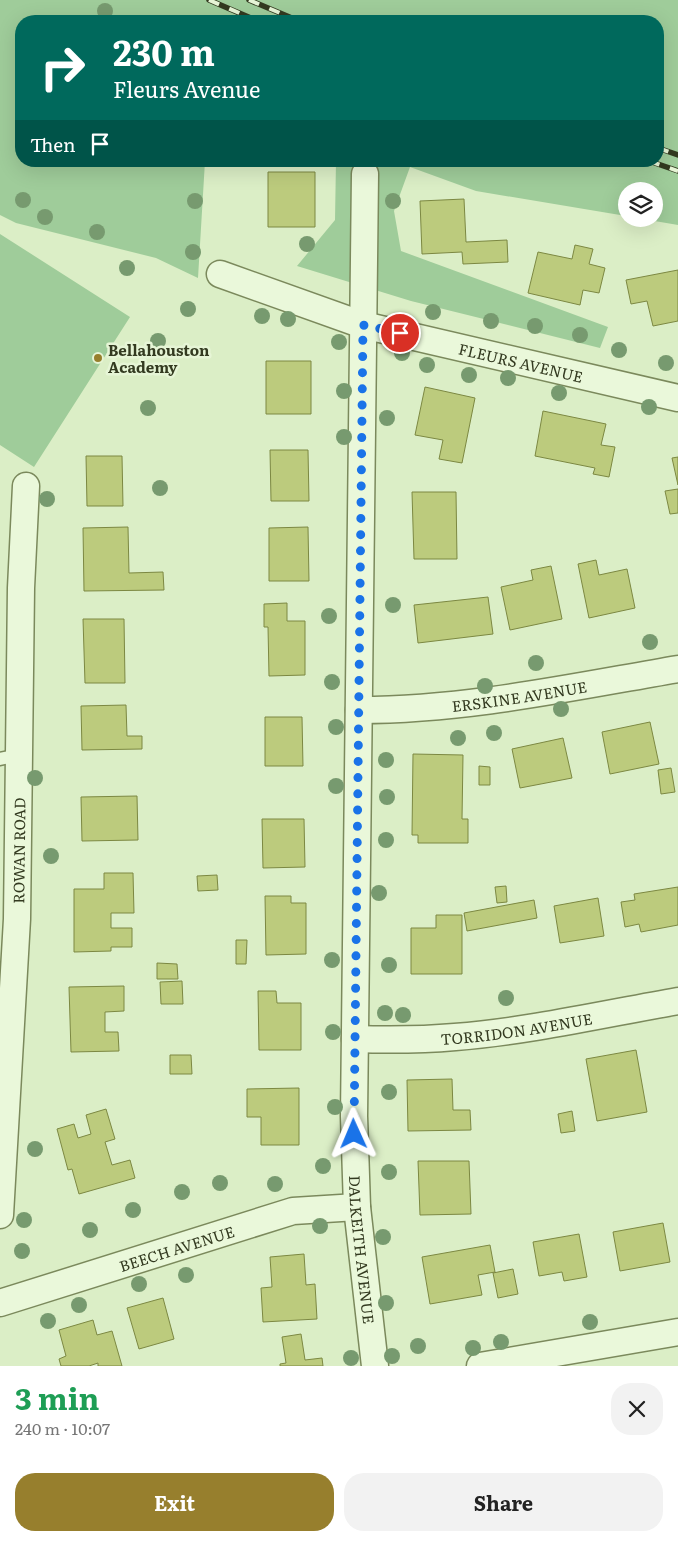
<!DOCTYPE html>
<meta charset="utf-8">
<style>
:root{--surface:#fff;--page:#f2f2f2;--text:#222;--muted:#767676;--accent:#977f2d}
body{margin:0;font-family:Literata,serif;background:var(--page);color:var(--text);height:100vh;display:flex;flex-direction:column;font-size:19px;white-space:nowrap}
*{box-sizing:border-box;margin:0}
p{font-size:16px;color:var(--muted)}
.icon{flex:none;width:28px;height:28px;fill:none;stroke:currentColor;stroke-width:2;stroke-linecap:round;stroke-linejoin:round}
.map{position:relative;height:1366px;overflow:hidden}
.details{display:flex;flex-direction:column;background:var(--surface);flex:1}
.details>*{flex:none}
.banner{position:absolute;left:15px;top:15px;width:649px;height:152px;border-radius:20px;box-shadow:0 5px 20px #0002;background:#00695c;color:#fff;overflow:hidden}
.buttons{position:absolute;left:618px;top:182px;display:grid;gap:10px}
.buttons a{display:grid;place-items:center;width:45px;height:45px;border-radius:50%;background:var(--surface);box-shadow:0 5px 20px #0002;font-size:25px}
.pin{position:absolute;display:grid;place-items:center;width:42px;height:42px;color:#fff;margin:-21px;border:2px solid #fff;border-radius:50%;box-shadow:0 1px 5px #0007}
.me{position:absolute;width:55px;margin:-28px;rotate:359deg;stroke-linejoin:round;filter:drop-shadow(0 0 4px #0008)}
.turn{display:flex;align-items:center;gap:18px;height:105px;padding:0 15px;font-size:22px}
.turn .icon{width:65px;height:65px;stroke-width:2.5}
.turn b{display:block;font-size:35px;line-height:42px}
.then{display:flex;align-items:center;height:48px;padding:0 15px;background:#0003;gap:10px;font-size:19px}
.round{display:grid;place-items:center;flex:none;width:52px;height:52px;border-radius:20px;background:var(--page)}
.overview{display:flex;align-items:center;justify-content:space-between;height:85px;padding:0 15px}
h1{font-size:30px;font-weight:700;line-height:38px;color:#1e9e55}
.button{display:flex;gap:10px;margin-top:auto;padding:10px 15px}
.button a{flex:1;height:58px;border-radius:20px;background:var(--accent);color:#fff;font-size:20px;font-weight:700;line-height:58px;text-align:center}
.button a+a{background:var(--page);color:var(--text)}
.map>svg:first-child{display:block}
.green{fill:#9fcc9a}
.building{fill:#bccb7d;stroke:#7c8842}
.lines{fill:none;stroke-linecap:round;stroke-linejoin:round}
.lane-casing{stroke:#7b895c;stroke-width:15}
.street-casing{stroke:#7b895c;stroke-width:29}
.lane{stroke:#eaf8da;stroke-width:12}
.street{stroke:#eaf8da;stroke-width:26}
.rail-casing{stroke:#333a20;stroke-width:5.5}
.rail{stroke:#e6f5d6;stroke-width:4;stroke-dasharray:11;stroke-linecap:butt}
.tree{fill:#779a6f}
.route{stroke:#1a73e8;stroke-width:9;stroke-dasharray:0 16.2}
.poi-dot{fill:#977f2d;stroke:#e6f5d6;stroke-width:2}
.labels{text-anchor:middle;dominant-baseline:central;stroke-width:5;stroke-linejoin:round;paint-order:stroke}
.poi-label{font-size:15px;font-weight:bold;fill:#333a20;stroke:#e6f5d6;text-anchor:start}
.street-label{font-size:15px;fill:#333a20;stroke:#e6f5d6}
</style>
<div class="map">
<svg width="678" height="1366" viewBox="0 0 678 1366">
<rect width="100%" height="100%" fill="#dbeec6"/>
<!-- green -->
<path class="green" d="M0,0H678V225L643,219H654V191H626V216L476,191L410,167L394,211L401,251L608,327L600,348L411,301L297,266L335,220L336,161H658V21H21V161H205L198,278L156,258L16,223L0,215Z
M0,234L130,317L34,467L0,445Z"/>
<!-- building -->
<path class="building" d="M268,172H315V227H268Z
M464,199L466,242L507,240L508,262L463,264L462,252L422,254L420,201Z
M575,245L593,249L589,264L605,268L599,293L583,290L580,305L528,293L538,252L572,259Z
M678,270V321L653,326L647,301L631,304L626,280Z
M266,361H311V414H266Z
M425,387L475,398L462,463L439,459L443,440L415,435Z
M543,411L606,424L601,445L615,447L609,477L593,474L595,468L535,456Z
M270,450H308L309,501H271Z
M86,456H122L123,506H87Z
M678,457V485L672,458Z
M678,489V513L670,514L665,491Z
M412,492H456L457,559H414Z
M128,527L129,573L163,572L164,590L84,591L83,528Z
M308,527L309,581H269V528Z
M596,560L599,575L627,569L635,608L589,618L578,564Z
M551,566L562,619L510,630L501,587L533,580L531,570Z
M488,597L493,634L418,643L414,605Z
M287,603V621H305V675L269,676L268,627H264V604Z
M83,619H124L125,683H85Z
M126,705L127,736H142V749L82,750L81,706Z
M265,717H302L303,766H265Z
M650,722L659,764L610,774L602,732Z
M563,738L572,778L520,788L512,749Z
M413,754L463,755L462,819H468V843H418V835H412Z
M479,766L490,767V785H479Z
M671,768L675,792L661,794L658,770Z
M137,796L138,840L82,841L81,797Z
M262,819H304L305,867L263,868Z
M104,873H133L134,913H111V928H132V947H111V951L74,952V889H104Z
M217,875L218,890L198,891L197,876Z
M506,886L507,902L497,903L495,887Z
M678,887V925L641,932L639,924L625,927L621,902L635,900L634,894Z
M265,896H291V903H306V954L266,955Z
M598,898L604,936L560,943L554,906Z
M534,900L537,918L467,931L464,913Z
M436,915H462V974H411V928H436Z
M236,940H247L246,964H236Z
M157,963L177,964L178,979H157Z
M182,981L183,1004H161L160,982Z
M124,986V1011L105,1012V1032H118L119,1051L71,1052L69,987Z
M258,991H276L277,1003H301V1050H259Z
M636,1050L647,1112L597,1121L586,1059Z
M170,1055H191L192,1074H170Z
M452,1079L453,1110H470L471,1130L408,1131L407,1080Z
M299,1088V1145H261V1117H247V1089Z
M106,1109L115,1139L105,1142L112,1165L130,1160L135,1178L79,1194L72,1169L68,1170L57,1129L74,1124L78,1138L91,1134L86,1115Z
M572,1111L575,1131L561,1133L558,1114Z
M418,1161H469L471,1214L420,1215Z
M663,1223L670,1262L620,1271L613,1232Z
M579,1234L587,1277L564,1281L562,1272L539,1276L533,1242Z
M490,1245L495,1272L478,1275L482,1295L430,1304L422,1257Z
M304,1254L306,1285L315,1284L317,1319L263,1322L261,1288L272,1287L270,1257Z
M513,1269L518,1294L498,1298L493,1273Z
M163,1298L174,1339L139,1349L127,1308Z
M93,1320L97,1335L112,1331L122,1366H98V1363L89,1366H61L59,1359L66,1356L59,1330Z
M301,1334L305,1360L322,1358L323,1366H280V1364L286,1363L282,1337Z"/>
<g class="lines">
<!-- lane casing -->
<g class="lane-casing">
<path id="lane" d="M0,759L19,755"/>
</g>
<!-- street casing -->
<g class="street-casing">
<g id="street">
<path id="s1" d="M365,174L354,1116L357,1207L375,1366"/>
<path id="s2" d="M220,274L363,325L678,398"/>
<path id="s3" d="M359,710C467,710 572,687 678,669"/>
<path id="s4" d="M355,1039C388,1040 421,1040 455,1037C530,1031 604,1014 678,1001"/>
<path id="s5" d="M0,1215L17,919L21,588L26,486"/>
<path id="s6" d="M0,1303L293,1211L357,1207"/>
<path d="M480,1366L678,1332"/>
</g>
</g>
<!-- lane -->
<use href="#lane" class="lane"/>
<!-- street -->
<use href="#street" class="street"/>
<!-- rail casing -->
<g class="rail-casing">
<path id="rail" d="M209,0L258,21
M249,0L299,21
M658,148L678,155
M649,161L678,171"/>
</g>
<!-- rail -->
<use href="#rail" class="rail"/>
</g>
<!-- trees -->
<g class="tree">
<circle cx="105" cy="11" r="8"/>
<circle cx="23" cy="200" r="8"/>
<circle cx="195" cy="201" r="8"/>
<circle cx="393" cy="201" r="8"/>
<circle cx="45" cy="217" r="8"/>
<circle cx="97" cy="232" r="8"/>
<circle cx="307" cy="244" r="8"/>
<circle cx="193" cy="252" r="8"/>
<circle cx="127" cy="268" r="8"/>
<circle cx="188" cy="309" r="8"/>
<circle cx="433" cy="312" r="8"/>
<circle cx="262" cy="316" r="8"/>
<circle cx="288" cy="319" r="8"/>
<circle cx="491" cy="321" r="8"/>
<circle cx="535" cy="326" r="8"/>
<circle cx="580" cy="335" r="8"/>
<circle cx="158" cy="341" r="8"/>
<circle cx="339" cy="342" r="8"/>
<circle cx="619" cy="350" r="8"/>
<circle cx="402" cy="353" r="8"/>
<circle cx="666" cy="363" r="8"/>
<circle cx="427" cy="365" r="8"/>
<circle cx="469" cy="375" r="8"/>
<circle cx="508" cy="378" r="8"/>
<circle cx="344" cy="391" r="8"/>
<circle cx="559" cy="393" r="8"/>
<circle cx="649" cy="407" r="8"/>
<circle cx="148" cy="408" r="8"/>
<circle cx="387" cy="418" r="8"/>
<circle cx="344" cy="437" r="8"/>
<circle cx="160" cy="488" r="8"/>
<circle cx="47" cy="499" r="8"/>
<circle cx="393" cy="605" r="8"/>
<circle cx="329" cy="616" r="8"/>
<circle cx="650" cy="642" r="8"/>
<circle cx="536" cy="663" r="8"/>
<circle cx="332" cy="682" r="8"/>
<circle cx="485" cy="686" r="8"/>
<circle cx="561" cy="709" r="8"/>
<circle cx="336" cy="727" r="8"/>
<circle cx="494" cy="733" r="8"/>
<circle cx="458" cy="738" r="8"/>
<circle cx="386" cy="760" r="8"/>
<circle cx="35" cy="778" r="8"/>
<circle cx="336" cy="786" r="8"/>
<circle cx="387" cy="797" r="8"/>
<circle cx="386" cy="840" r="8"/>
<circle cx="51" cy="856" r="8"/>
<circle cx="379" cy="893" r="8"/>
<circle cx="332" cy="960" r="8"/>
<circle cx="389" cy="965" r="8"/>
<circle cx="506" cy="998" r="8"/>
<circle cx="385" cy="1013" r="8"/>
<circle cx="403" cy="1015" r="8"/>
<circle cx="333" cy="1032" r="8"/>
<circle cx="389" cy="1092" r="8"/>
<circle cx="335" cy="1107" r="8"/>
<circle cx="35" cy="1149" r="8"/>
<circle cx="323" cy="1166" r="8"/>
<circle cx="389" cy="1172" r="8"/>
<circle cx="220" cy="1183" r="8"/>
<circle cx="275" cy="1184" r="8"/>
<circle cx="182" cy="1192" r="8"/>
<circle cx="133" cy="1210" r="8"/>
<circle cx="24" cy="1220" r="8"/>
<circle cx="320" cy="1226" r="8"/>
<circle cx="90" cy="1230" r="8"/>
<circle cx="383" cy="1237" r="8"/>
<circle cx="22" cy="1251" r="8"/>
<circle cx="186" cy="1275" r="8"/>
<circle cx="139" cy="1284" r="8"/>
<circle cx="386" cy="1303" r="8"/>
<circle cx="79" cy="1305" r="8"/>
<circle cx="48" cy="1321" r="8"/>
<circle cx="590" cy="1322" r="8"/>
<circle cx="501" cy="1342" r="8"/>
<circle cx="418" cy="1346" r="8"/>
<circle cx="473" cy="1348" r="8"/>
<circle cx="392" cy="1356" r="8"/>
<circle cx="351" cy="1358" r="8"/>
</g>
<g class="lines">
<!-- route -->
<path class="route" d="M354,1134L363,325L400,333"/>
</g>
<!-- markers -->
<circle class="poi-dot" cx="98" cy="358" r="5"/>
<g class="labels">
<!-- poi labels -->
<g class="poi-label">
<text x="108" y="349">Bellahouston<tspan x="108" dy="17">Academy</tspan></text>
</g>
<!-- street labels -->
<g class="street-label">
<text stroke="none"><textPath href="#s2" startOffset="314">FLEURS AVENUE</textPath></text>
<text stroke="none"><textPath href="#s3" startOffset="161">ERSKINE AVENUE</textPath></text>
<text stroke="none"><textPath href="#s5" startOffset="365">ROWAN ROAD</textPath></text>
<text stroke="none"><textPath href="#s4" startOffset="162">TORRIDON AVENUE</textPath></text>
<text stroke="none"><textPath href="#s6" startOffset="185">BEECH AVENUE</textPath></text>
<text stroke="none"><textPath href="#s1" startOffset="1076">DALKEITH AVENUE</textPath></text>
</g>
</g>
</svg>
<div class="buttons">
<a><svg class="icon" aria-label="layers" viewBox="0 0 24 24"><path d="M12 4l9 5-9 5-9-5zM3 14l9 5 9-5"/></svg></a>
</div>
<div class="pin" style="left:400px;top:333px;background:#d93025"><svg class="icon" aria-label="arrive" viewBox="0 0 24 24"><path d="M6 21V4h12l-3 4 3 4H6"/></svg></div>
<svg class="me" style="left:354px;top:1134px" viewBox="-20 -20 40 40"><path d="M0-17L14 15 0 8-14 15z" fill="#1a73e8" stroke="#fff" stroke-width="4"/></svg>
<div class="banner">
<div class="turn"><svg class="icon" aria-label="right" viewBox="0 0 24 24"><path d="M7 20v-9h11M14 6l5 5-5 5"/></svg><div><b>230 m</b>Fleurs Avenue</div></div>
<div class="then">Then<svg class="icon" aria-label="arrive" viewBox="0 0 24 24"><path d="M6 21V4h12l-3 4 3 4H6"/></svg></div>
</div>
</div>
<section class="details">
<div class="overview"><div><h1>3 min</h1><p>240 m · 10:07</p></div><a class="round"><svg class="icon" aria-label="close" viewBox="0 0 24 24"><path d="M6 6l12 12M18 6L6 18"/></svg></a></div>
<div class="button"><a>Exit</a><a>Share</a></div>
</section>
